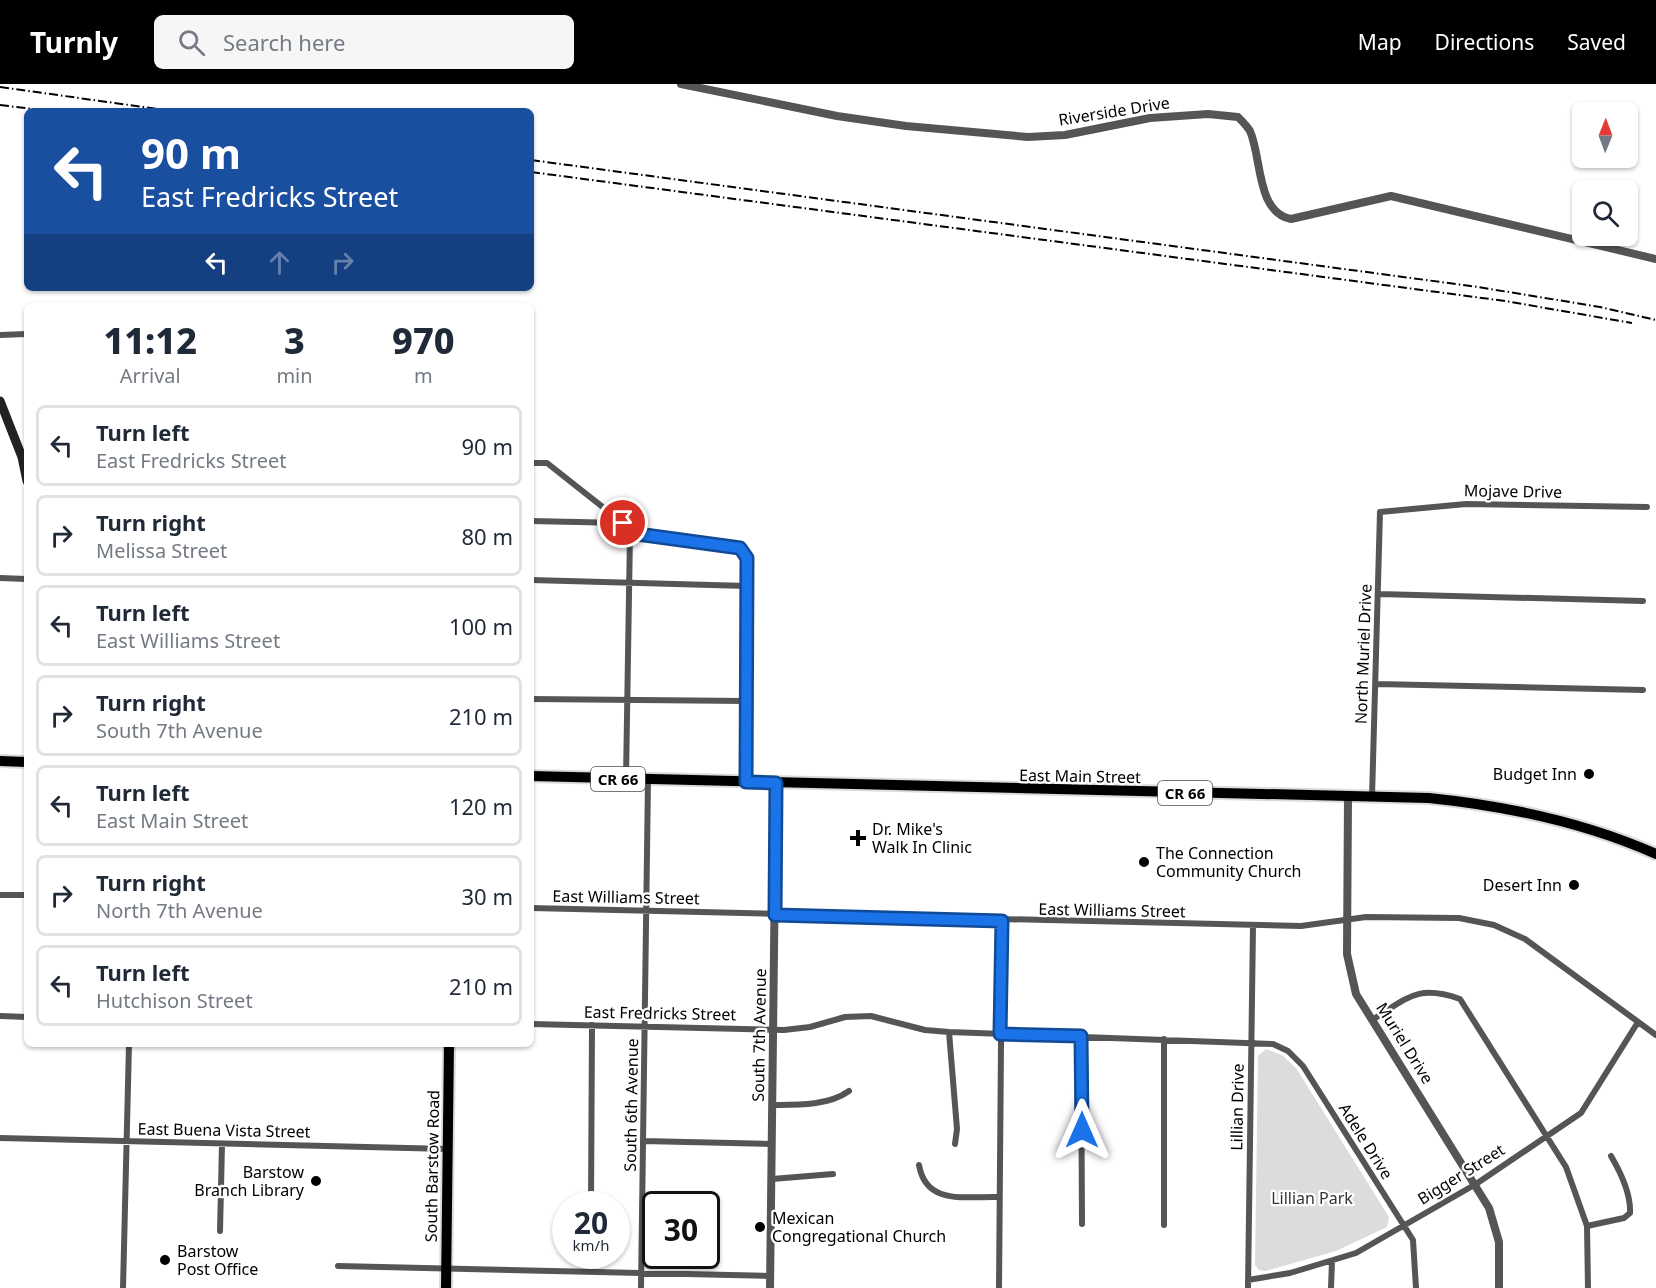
<!DOCTYPE html>
<style>
:root{--surface:#fff;--page:#f6f6f7;--text:#1f2937;--muted:#747a83;--line:#e0e1e3;--accent:#000}
body{margin:0;font-family:"Noto Sans",sans-serif;background:var(--page);color:var(--text);height:100vh;display:flex;flex-direction:column;font-size:22px;white-space:nowrap}
*{box-sizing:border-box;margin:0}
p{font-size:20px;color:var(--muted)}
.icon{flex:none;width:33px;height:33px;fill:none;stroke:currentColor;stroke-width:2;stroke-linecap:round;stroke-linejoin:round}
.map{position:relative;flex:1;overflow:hidden}
.drawer{position:absolute;left:24px;top:219px;width:510px;height:744px;display:flex;flex-direction:column;background:var(--surface);border-radius:9px;box-shadow:0 2px 4px #0004}
.drawer>*{flex:none}
.top-card{position:absolute;left:24px;top:24px;width:510px;height:183px;border-radius:9px;box-shadow:0 2px 4px #0004;background:#1a4fa0;color:#fff;overflow:hidden}
.needle{width:39px;rotate:1deg}
.fabs{position:absolute;left:1572px;top:18px;display:grid;gap:12px}
.fabs a{display:grid;place-items:center;width:66px;height:66px;border-radius:9px;background:var(--surface);box-shadow:0 2px 4px #0004;font-size:30px}
.speed{position:absolute;left:552px;top:1107px;display:flex;gap:12px;font-size:30px;font-weight:700;text-align:center}
.speed>*{display:grid;place-content:center;width:78px;height:78px;border-radius:50%;background:var(--surface);box-shadow:0 2px 4px #0004;line-height:1}
.speed small{font-size:15px;font-weight:400}
.speed .limit{border:3px solid #111;border-radius:9px;background:#fff;color:#111}
.pin{position:absolute;display:grid;place-items:center;width:51px;height:51px;color:#fff;margin:-26px;border:3px solid #fff;border-radius:50%;box-shadow:0 2px 6px #0007}
.me{position:absolute;width:66px;margin:-33px;rotate:0deg;stroke-linejoin:round;filter:drop-shadow(0 0 4px #0008)}
.turn{display:flex;align-items:center;gap:21px;height:126px;padding:0 18px;font-size:27px}
.turn .icon{width:78px;height:78px;stroke-width:2.5}
.turn b{display:block;font-size:42px;line-height:51px}
.lanes{display:flex;align-items:center;height:57px;padding:0 18px;background:#0003;justify-content:center;gap:30px;direction:ltr}
.lanes .off{opacity:.35}
.eta{display:flex;justify-content:space-evenly;align-items:center;height:102px;text-align:center}
.eta b{font-size:36px;font-weight:800;line-height:42px}
ul{padding:0;list-style:none}
li{display:flex;align-items:center;gap:18px;height:81px;margin:0 12px 9px;padding:0 6px;border:3px solid var(--line);border-radius:9px}
li div{flex:1}
li b{display:block;font-size:22px}
li em{font-style:normal}
header{display:flex;align-items:center;gap:36px;box-sizing:border-box;height:84px;padding:0 30px;background:var(--accent);color:#fff}
header strong{font-size:28px}
nav{display:flex;gap:33px;margin-inline-start:auto;font-size:21px}
.search{width:420px;height:54px;background:var(--page);display:flex;align-items:center;gap:15px;box-sizing:border-box;padding:0 21px;border-radius:9px;color:var(--muted);font-size:22px}
.map>svg:first-child{display:block}
.green{fill:#dcdcdc}
.lines{fill:none;stroke-linecap:round;stroke-linejoin:round}
.primary-casing{stroke:#dbdbdb;stroke-width:14}
.minor{stroke:#555;stroke-width:6}
.tertiary{stroke:#555;stroke-width:8}
.secondary{stroke:#222;stroke-width:9}
.primary{stroke:#000;stroke-width:10}
.rail{stroke:#000;stroke-width:2;stroke-dasharray:9 3 1.5 3;stroke-linecap:butt}
.route-casing{stroke:#114b97;stroke-width:15}
.route{stroke:#1a73e8;stroke-width:10}
.poi-dot{fill:#000;stroke:#fff;stroke-width:2}
.labels{text-anchor:middle;dominant-baseline:central;stroke-width:4.5;stroke-linejoin:round;paint-order:stroke}
.shield{fill:#fff;stroke:#4c4c4c;stroke-width:1.5}
.shield-label{font-size:15px;font-weight:bold;fill:#000}
.street-label{font-size:16px;fill:#000;stroke:#fff}
.poi-label{font-size:16px;fill:#000;stroke:#fff;text-anchor:start}
.park-label{font-size:16px;fill:#333;stroke:#fff}
</style>
<header>
<strong>Turnly</strong>
<div class="search"><svg class="icon" aria-label="search" viewBox="0 0 24 24"><circle cx="10" cy="10" r="6"/><path d="M15 15l6 6"/></svg>Search here</div>
<nav><a>Map</a><a>Directions</a><a>Saved</a></nav>
</header>
<div class="map">
<svg width="1656" height="1204" viewBox="0 0 1656 1204">
<rect width="100%" height="100%" fill="#fff"/>
<!-- green -->
<path class="green" d="M1266,965L1282,971L1296,984L1389,1133L1387,1143L1336,1167L1266,1187L1259,1186L1255,1181L1258,972Z"/>
<g class="lines">
<!-- primary casing -->
<g class="primary-casing">
<path id="primary" d="M0,677L27,678
M531,692L1429,714C1507,722 1584,738 1656,770
M446,1204L449,960"/>
</g>
<!-- minor -->
<path class="minor" d="M0,251L27,250
M531,379H547L628,443L630,449L740,464L747,474L746,698
M531,437L623,439
M0,494L27,495
M531,496L747,502
M1379,510L1643,517
M1377,600L1643,606
M531,615L746,617
M626,695L630,449
M1372,713L1380,428L1466,420L1647,423
M0,811H27
M531,824L1301,842L1366,833L1459,834L1494,841L1525,855L1656,951
M0,932L27,933
M1372,936C1408,914 1417,900 1460,915L1566,1083L1587,1142L1588,1204
M531,940L784,946L810,943L845,933L871,932L925,946L949,948L1273,960L1288,967L1303,982L1413,1156L1416,1204
M949,948L957,1045L955,1060
M1081,952L1082,1140
M773,1021C797,1021 828,1022 849,1007
M0,1054L448,1065
M643,1057L772,1060
M919,1081C926,1122 966,1112 998,1113
M772,1095L833,1090
M591,1120L592,941
M1164,1141V955
M1587,1142L1624,1134L1630,1129C1631,1109 1621,1089 1611,1072
M220,1147L222,1060
M338,1182L770,1192
M1248,1196L1290,1189L1356,1169L1476,1100L1581,1029L1638,938
M123,1204L129,960
M641,1204L648,696
M999,1204L1002,837
M1248,1204L1253,842
M1331,1204L1332,1177"/>
<!-- tertiary -->
<path class="tertiary" d="M681,0L837,32L906,42L1028,53L1065,51L1150,34L1208,30L1238,33C1242,37 1247,42 1250,47C1262,74 1256,128 1291,135L1391,112L1656,175
M1348,713L1347,870L1356,910L1489,1124L1499,1158V1204
M770,1204L776,699"/>
<!-- secondary -->
<path class="secondary" d="M0,317L22,373L27,397"/>
<!-- primary -->
<use href="#primary" class="primary"/>
<!-- rail -->
<path class="rail" d="M0,3L172,27
M0,21L49,27
M531,76L1478,203L1600,223L1656,236
M531,88L1505,217L1632,239"/>
</g>
<g class="lines">
<!-- route casing -->
<g class="route-casing">
<path id="route" d="M623,439L630,449L740,464L747,474L746,698L776,699L775,831L1002,837L1000,950L1081,952L1082,1046"/>
</g>
<!-- route -->
<use href="#route" class="route"/>
</g>
<!-- markers -->
<g class="poi-dot">
<circle cx="1589" cy="690" r="6"/>
<path d="M855 745h6v6h6v6h-6v6h-6v-6h-6v-6h6z"/>
<circle cx="1144" cy="778" r="6"/>
<circle cx="1574" cy="801" r="6"/>
<circle cx="316" cy="1097" r="6"/>
<circle cx="760" cy="1143" r="6"/>
<circle cx="165" cy="1176" r="6"/>
</g>
<g class="labels">
<!-- shield labels -->
<g class="shield">
<rect x="591" y="683" width="54" height="24" rx="4.5"/>
<rect x="1158" y="697" width="54" height="24" rx="4.5"/>
</g>
<g class="shield-label">
<text x="618" y="695">CR 66</text>
<text x="1185" y="709">CR 66</text>
</g>
<!-- street labels -->
<g class="street-label">
<text transform="translate(1114 27) rotate(-9)">Riverside Drive</text>
<text transform="translate(1513 407) rotate(1)">Mojave Drive</text>
<text transform="translate(1363 570) rotate(-88)">North Muriel Drive</text>
<text transform="translate(1080 692) rotate(1)">East Main Street</text>
<text transform="translate(626 813) rotate(1)">East Williams Street</text>
<text transform="translate(1112 826) rotate(1)">East Williams Street</text>
<text transform="translate(660 929) rotate(1)">East Fredricks Street</text>
<text transform="translate(759 951) rotate(-89)">South 7th Avenue</text>
<text transform="translate(1405 959) rotate(58)">Muriel Drive</text>
<text transform="translate(631 1021) rotate(-89)">South 6th Avenue</text>
<text transform="translate(1237 1023) rotate(-89)">Lillian Drive</text>
<text transform="translate(224 1046) rotate(1)">East Buena Vista Street</text>
<text transform="translate(1366 1057) rotate(58)">Adele Drive</text>
<text transform="translate(432 1082) rotate(-89)">South Barstow Road</text>
<text transform="translate(1461 1090) rotate(-32)">Bigger Street</text>
</g>
<!-- poi labels -->
<g class="poi-label">
<text x="1577" y="690" text-anchor="end">Budget Inn</text>
<text x="872" y="745">Dr. Mike's<tspan x="872" dy="18">Walk In Clinic</tspan></text>
<text x="1156" y="769">The Connection<tspan x="1156" dy="18">Community Church</tspan></text>
<text x="1562" y="801" text-anchor="end">Desert Inn</text>
<text x="304" y="1088" text-anchor="end">Barstow<tspan x="304" dy="18">Branch Library</tspan></text>
<text x="772" y="1134">Mexican<tspan x="772" dy="18">Congregational Church</tspan></text>
<text x="177" y="1167">Barstow<tspan x="177" dy="18">Post Office</tspan></text>
</g>
<!-- park labels -->
<g class="park-label">
<text x="1312" y="1114">Lillian Park</text>
</g>
</g>
</svg>
<div class="fabs">
<a><svg class="needle" viewBox="-14 -14 28 28"><path d="M0-13l5 13h-10z" fill="#e53935"/><path d="M0 13l5-13h-10z" fill="#747a83"/></svg></a>
<a><svg class="icon" aria-label="search" viewBox="0 0 24 24"><circle cx="10" cy="10" r="6"/><path d="M15 15l6 6"/></svg></a>
</div>
<div class="speed"><div>20<small>km/h</small></div><div class="limit">30</div></div>
<div class="pin" style="left:623px;top:439px;background:#d93025"><svg class="icon" aria-label="arrive" viewBox="0 0 24 24"><path d="M6 21V4h12l-3 4 3 4H6"/></svg></div>
<svg class="me" style="left:1082px;top:1046px" viewBox="-20 -20 40 40"><path d="M0-17L14 15 0 8-14 15z" fill="#1a73e8" stroke="#fff" stroke-width="4"/></svg>
<div class="top-card">
<div class="turn"><svg class="icon" aria-label="left" viewBox="0 0 24 24"><path d="M17 20v-9H6M10 6l-5 5 5 5"/></svg><div><b>90 m</b>East Fredricks Street</div></div>
<div class="lanes"><svg class="icon" aria-label="left" viewBox="0 0 24 24"><path d="M17 20v-9H6M10 6l-5 5 5 5"/></svg><svg class="icon off" aria-label="ahead" viewBox="0 0 24 24"><path d="M12 20V5M6 11l6-6 6 6"/></svg><svg class="icon off" aria-label="right" viewBox="0 0 24 24"><path d="M7 20v-9h11M14 6l5 5-5 5"/></svg></div>
</div>
<section class="drawer">
<div class="eta">
<div><b>11:12</b><p>Arrival</p></div>
<div><b>3</b><p>min</p></div>
<div><b>970</b><p>m</p></div>
</div>
<ul>
<li><svg class="icon" aria-label="left" viewBox="0 0 24 24"><path d="M17 20v-9H6M10 6l-5 5 5 5"/></svg><div><b>Turn left</b><p>East Fredricks Street</p></div><em>90 m</em></li>
<li><svg class="icon" aria-label="right" viewBox="0 0 24 24"><path d="M7 20v-9h11M14 6l5 5-5 5"/></svg><div><b>Turn right</b><p>Melissa Street</p></div><em>80 m</em></li>
<li><svg class="icon" aria-label="left" viewBox="0 0 24 24"><path d="M17 20v-9H6M10 6l-5 5 5 5"/></svg><div><b>Turn left</b><p>East Williams Street</p></div><em>100 m</em></li>
<li><svg class="icon" aria-label="right" viewBox="0 0 24 24"><path d="M7 20v-9h11M14 6l5 5-5 5"/></svg><div><b>Turn right</b><p>South 7th Avenue</p></div><em>210 m</em></li>
<li><svg class="icon" aria-label="left" viewBox="0 0 24 24"><path d="M17 20v-9H6M10 6l-5 5 5 5"/></svg><div><b>Turn left</b><p>East Main Street</p></div><em>120 m</em></li>
<li><svg class="icon" aria-label="right" viewBox="0 0 24 24"><path d="M7 20v-9h11M14 6l5 5-5 5"/></svg><div><b>Turn right</b><p>North 7th Avenue</p></div><em>30 m</em></li>
<li><svg class="icon" aria-label="left" viewBox="0 0 24 24"><path d="M17 20v-9H6M10 6l-5 5 5 5"/></svg><div><b>Turn left</b><p>Hutchison Street</p></div><em>210 m</em></li>
</ul>
</section>
</div>
